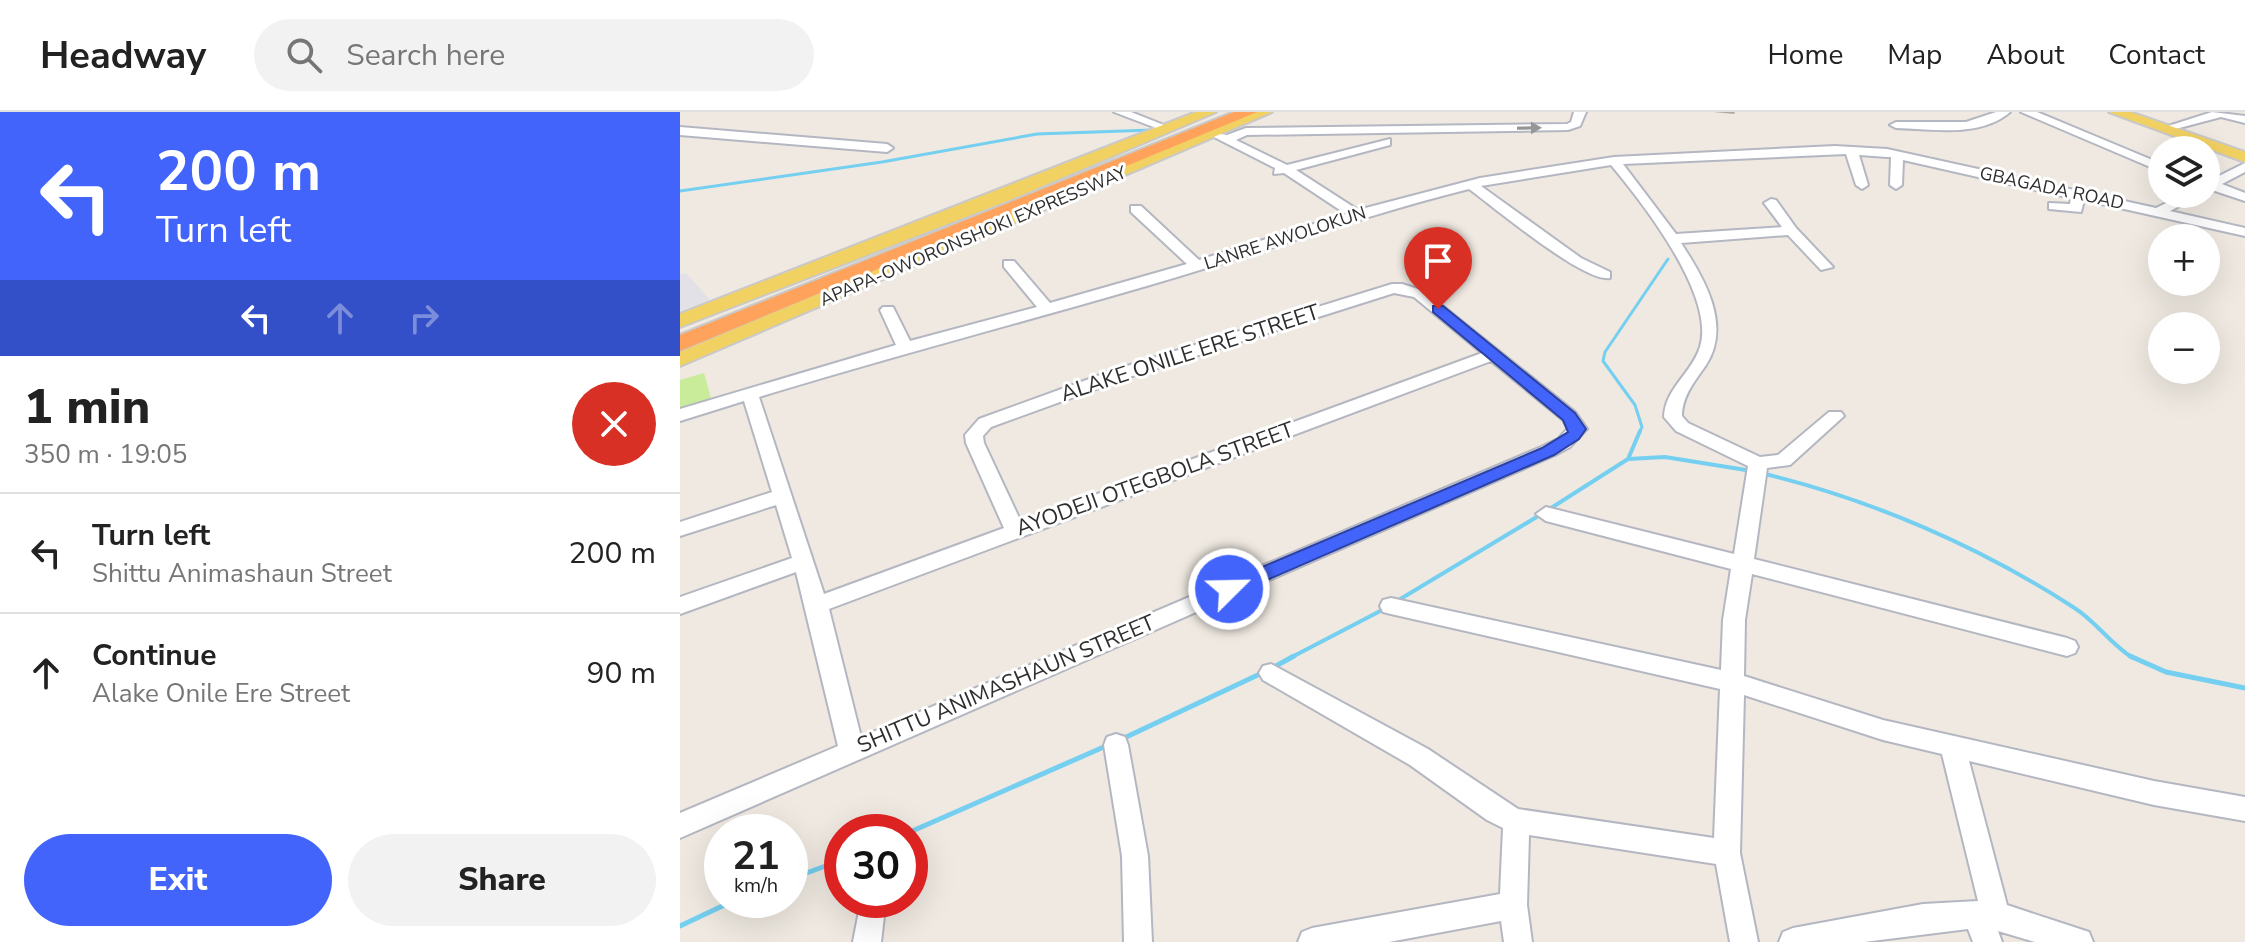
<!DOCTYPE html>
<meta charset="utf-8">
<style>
:root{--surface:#fff;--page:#f2f2f2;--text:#222;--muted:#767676;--line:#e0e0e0;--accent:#4264fb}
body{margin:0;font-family:"Nunito Sans",sans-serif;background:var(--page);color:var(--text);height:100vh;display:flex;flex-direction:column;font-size:30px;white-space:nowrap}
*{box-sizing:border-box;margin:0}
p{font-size:26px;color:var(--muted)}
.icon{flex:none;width:44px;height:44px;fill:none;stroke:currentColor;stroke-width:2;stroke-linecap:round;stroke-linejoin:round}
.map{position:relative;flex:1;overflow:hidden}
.details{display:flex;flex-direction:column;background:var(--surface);width:680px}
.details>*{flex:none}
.hud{background:#4264fb;color:#fff;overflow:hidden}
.fabs{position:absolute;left:1468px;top:24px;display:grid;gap:16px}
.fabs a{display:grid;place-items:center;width:72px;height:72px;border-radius:50%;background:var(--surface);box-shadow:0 8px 32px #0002;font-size:40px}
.speed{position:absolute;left:24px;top:702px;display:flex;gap:16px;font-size:40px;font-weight:700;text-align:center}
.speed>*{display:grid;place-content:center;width:104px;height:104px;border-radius:50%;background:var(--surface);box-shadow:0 8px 32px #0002;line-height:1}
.speed small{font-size:20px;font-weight:400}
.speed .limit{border:12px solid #d22;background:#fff;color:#111}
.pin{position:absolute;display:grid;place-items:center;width:68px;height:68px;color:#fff;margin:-82px -34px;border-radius:50% 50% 50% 0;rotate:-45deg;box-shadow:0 0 8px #0007}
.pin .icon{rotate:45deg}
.me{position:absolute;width:88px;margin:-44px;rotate:67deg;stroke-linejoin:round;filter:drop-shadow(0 0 6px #0008)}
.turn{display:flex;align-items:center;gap:28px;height:168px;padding:0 24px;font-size:36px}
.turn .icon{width:104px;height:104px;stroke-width:2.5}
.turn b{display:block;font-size:56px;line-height:68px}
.lanes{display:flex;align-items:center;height:76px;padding:0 24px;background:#0003;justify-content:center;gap:40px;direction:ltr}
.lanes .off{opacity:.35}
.round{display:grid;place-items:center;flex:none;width:84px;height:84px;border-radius:42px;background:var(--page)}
.headline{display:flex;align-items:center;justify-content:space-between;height:136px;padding:0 24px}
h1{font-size:48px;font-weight:800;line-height:60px}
.button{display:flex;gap:16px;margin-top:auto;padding:16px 24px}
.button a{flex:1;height:92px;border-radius:48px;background:var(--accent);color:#fff;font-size:32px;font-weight:800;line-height:92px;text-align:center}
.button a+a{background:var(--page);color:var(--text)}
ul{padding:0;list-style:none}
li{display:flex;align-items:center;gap:24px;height:120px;padding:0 24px;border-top:2px solid var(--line)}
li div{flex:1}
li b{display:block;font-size:30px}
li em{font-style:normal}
header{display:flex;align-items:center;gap:48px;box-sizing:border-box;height:112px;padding:0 40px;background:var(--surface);border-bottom:2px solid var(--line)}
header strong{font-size:38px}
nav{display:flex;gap:44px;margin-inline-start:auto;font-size:28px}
.search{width:560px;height:72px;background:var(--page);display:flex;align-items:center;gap:20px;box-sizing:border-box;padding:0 28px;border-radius:44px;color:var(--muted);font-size:30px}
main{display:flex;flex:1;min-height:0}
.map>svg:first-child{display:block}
.industrial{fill:#e3e1e8}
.pitch{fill:#c9ec9a}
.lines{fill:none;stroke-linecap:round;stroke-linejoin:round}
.stream-far2{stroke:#75cff0;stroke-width:3}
.stream-far1{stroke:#75cff0;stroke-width:4}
.stream{stroke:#75cff0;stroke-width:5}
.minor-casing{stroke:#b4b7c1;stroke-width:4}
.major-casing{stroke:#c9c9c9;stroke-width:4}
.highway-casing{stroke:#c9c9c9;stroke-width:4}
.minor{fill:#fff;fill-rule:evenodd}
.major{fill:#f2d163;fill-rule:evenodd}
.highway{fill:#ffa35c;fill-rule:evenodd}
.wall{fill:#afaba4}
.oneway{fill:#969696}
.route{fill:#4264fb;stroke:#2b41a3;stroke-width:2}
.labels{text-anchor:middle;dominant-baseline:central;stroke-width:6;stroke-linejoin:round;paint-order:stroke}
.far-street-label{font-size:18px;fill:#2e2e2e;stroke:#fff}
.street-label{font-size:22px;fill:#2e2e2e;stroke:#fff}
</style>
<header>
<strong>Headway</strong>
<div class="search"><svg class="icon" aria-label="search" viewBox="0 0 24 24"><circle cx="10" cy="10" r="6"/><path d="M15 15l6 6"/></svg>Search here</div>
<nav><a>Home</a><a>Map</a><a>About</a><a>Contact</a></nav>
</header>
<main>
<section class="details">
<div class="hud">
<div class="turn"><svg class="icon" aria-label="left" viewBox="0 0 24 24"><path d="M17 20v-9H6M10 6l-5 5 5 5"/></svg><div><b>200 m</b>Turn left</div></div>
<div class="lanes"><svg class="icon" aria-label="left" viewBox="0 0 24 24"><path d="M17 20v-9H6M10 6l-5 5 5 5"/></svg><svg class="icon off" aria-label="ahead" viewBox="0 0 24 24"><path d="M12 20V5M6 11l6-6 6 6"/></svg><svg class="icon off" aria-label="right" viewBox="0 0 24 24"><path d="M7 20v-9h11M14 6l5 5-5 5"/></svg></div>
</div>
<div class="headline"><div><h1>1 min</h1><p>350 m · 19:05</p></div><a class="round" style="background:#d93025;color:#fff"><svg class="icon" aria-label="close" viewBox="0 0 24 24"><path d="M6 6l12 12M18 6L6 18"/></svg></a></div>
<ul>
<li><svg class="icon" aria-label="left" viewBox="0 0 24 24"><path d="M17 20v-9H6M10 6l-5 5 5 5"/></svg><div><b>Turn left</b><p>Shittu Animashaun Street</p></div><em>200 m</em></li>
<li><svg class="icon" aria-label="ahead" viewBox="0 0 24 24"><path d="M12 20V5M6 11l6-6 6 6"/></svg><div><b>Continue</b><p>Alake Onile Ere Street</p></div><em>90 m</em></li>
</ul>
<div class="button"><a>Exit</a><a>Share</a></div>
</section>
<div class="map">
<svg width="1565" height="830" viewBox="0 0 1565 830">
<rect width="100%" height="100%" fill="#efe9e1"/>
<!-- industrial -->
<path class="industrial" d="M6,161L30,188L0,199V162Z"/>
<!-- pitch -->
<path class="pitch" d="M24,261L31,286L0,296V268Z"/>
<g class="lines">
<!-- stream-far2 -->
<path class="stream-far2" d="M0,79L202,50L357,22L472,18
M959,321L962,315L955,293L923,249L925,240L988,147"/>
<!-- stream-far1 -->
<path class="stream-far1" d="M948,347L985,345L1072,359
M1081,361C1190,387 1299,434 1393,495C1416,509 1430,532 1453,546
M868,398L948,347L960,319
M717,489L860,403
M610,546L706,496"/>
<!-- stream -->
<path class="stream" d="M1450,544L1486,560L1565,576
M594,555L614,544
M442,627L582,561
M230,720L426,634
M110,767L162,748
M0,814L55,788"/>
<!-- minor casing -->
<g class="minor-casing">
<path id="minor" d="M434,0H451L494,17L484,19Z
M894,0H906L900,14L888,18L567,23L556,28L607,53L710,27V33L616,58L678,98L800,66L934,45L1155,34L1207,37L1476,96L1505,82H1522L1490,99L1565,116V124L1404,88L1401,100L1369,97V91L1390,92L1391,86L1223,48L1222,73L1216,77L1210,73L1211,45H1207L1179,43L1188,73L1182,77L1176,73L1166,42L943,52L996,122L1102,115L1084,91L1091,87L1096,88L1116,116L1153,155L1141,158L1108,123L1001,131C1024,166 1052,213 1026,253C1015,269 1002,284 1002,304L1008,311L1080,345L1098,343L1149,300H1161L1164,304L1110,353L1087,356L1074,447L1387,526L1395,529L1398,535L1395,541L1387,544L1072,462L1065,508L1064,564L1203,608L1474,669L1565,685V709L1474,693L1289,649L1327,793L1409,820L1413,830H1355L1318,819L1322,830H1293L1288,817L1184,830H1099L1103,820L1113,816L1243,792L1298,789L1262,642L1203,628L1064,583L1060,741L1078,830H1050L1036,752L849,723L847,793L852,830H824L821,809L709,830H618L622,820L632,816L820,782L823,716L807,708L730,653L583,568L579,561L583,554L591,552L748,637L838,697L1034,726L1040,577L711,502L703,500L700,494L703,488L711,486L1041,558L1043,508L1051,457L866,409L856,402L866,395L1054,442L1068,354L996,319L984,305C985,276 1012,261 1020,235C1036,184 962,90 931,53L801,74L901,146L930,160V166C904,171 814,95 789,77C681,104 577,142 470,173C340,211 209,245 79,285L144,482L324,416L286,331L285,323L299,307L434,258L712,172H722L744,179L895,300L907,317L890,335L875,343L0,726V701L158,634L116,460L0,502V485L112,446L96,393L0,424V410L92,380L64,289L0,309V297L216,233L200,198L203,195H213L230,229L357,195L324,155V149H334L370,191L507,152L451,100V94H461L519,148L666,102L604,61L594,62L595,56L534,25V21L547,23L566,16L887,12L891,10ZM714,181L734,185L802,241L341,410L304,331L303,324L311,315L446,266ZM811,249L883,308L888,316L878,327L861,335L181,625L149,497Z
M1316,0H1330C1300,26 1252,17 1216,16L1210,13L1216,10H1286Z
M1341,0H1357L1482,52V60Z
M1532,0L1565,4V11L1541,5L1488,19L1482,16Z
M0,15L207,32L213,36L207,40L0,23Z
M1565,51V60L1542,72L1565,81V89L1532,78L1526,80V67L1531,68Z
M436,622L445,625L448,633L468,744L472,830H444L442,744L424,633L427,625Z
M190,790L200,794L204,804L201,830H173L180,794Z"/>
</g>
<!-- major casing -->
<g class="major-casing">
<path id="major" d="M516,0H536L330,88L0,215V202Z
M572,0H592L0,254V240Z
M1429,0H1450L1565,40V50Z"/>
</g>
<!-- highway casing -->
<g class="highway-casing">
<path id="highway" d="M554,0H577L0,239V223Z"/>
</g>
<!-- minor -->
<use href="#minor" class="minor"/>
<!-- major -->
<use href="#major" class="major"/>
<!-- highway -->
<use href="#highway" class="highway"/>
</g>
<!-- wall -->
<path class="wall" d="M1033,0H1055L1054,2Z"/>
<!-- one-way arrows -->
<defs><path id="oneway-solid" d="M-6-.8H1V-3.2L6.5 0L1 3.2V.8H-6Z" transform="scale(2)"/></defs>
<use class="oneway" href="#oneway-solid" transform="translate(849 16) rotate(-1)"/>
<!-- route -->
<path class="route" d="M753,194H763L895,301L906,317L899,327L874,343L555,482H542L539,477L542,472L862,336L888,320L883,308L753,200Z"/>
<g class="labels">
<!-- far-street labels -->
<g class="far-street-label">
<text transform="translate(1372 76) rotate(12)">GBAGADA ROAD</text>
<text transform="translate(293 124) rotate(-23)">APAPA-OWORONSHOKI EXPRESSWAY</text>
<text transform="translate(605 126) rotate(-18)">LANRE AWOLOKUN</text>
</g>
<!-- street labels -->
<g class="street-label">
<text transform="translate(510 241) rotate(-18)">ALAKE ONILE ERE STREET</text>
<text transform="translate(475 367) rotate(-20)">AYODEJI OTEGBOLA STREET</text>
<text transform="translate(326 572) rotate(-23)">SHITTU ANIMASHAUN STREET</text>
</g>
</g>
</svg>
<div class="fabs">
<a><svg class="icon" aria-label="layers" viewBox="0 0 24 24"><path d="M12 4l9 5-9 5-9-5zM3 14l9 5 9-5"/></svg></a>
<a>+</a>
<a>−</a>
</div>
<div class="speed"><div>21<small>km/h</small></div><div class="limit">30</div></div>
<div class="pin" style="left:758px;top:197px;background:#d93025"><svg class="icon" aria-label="arrive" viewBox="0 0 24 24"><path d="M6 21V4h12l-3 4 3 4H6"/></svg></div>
<svg class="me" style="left:549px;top:477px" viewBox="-20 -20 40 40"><circle r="17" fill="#4264fb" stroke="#fff" stroke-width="3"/><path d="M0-11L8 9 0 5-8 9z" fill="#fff"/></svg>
</div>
</main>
